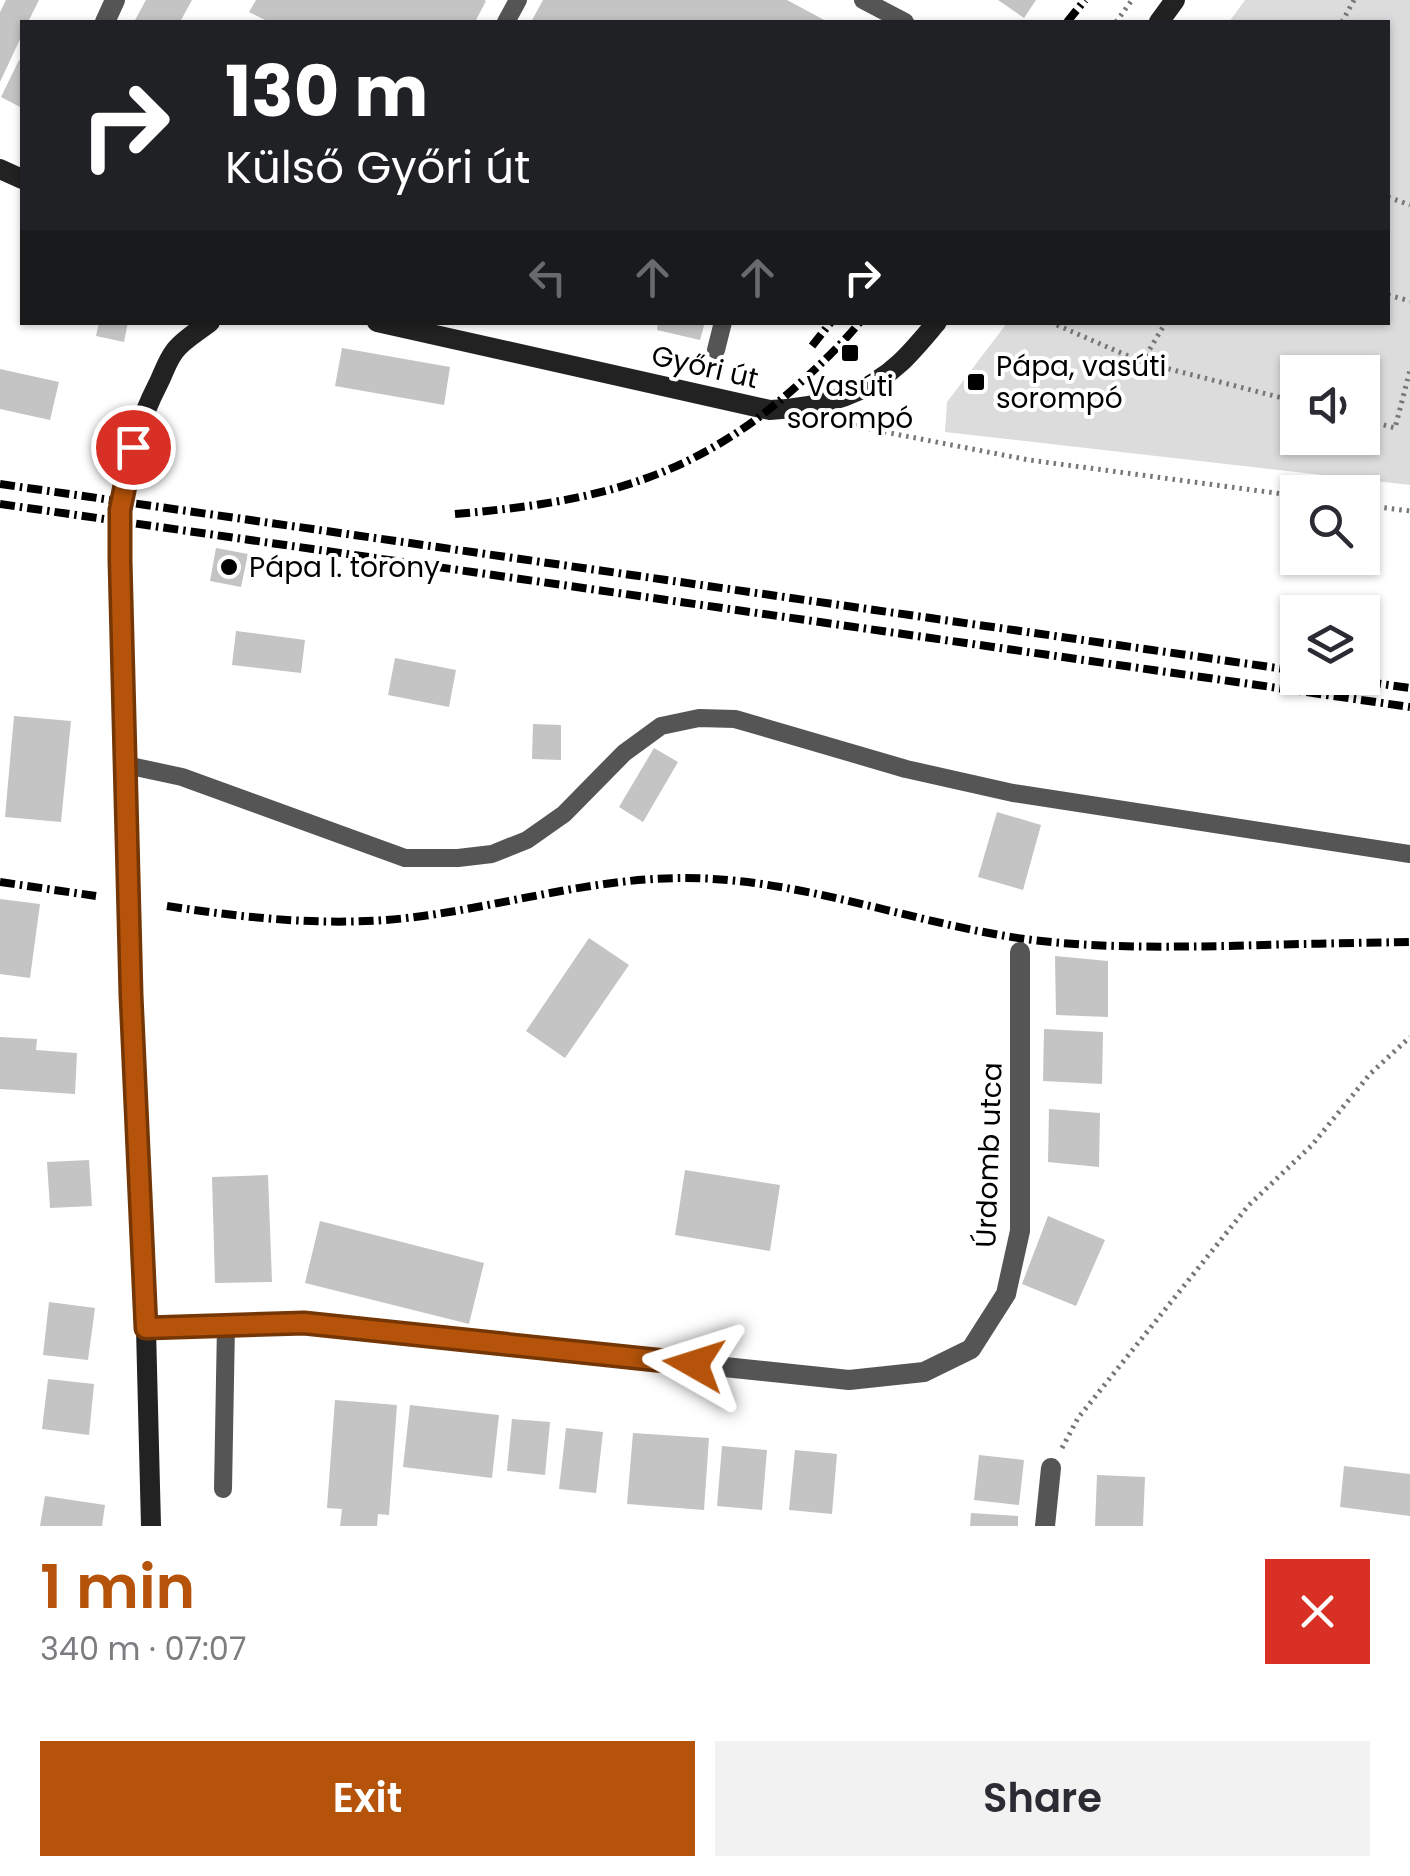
<!DOCTYPE html>
<meta charset="utf-8">
<style>
:root{--surface:#fff;--page:#f2f2f3;--text:#2b2b33;--muted:#7c7c81;--accent:#b45309}
body{margin:0;font-family:Poppins,sans-serif;background:var(--page);color:var(--text);height:100vh;display:flex;flex-direction:column;font-size:38px;white-space:nowrap}
*{box-sizing:border-box;margin:0}
p{font-size:32px;color:var(--muted)}
.icon{flex:none;width:55px;height:55px;fill:none;stroke:currentColor;stroke-width:2;stroke-linecap:round;stroke-linejoin:round}
.map{position:relative;height:1526px;overflow:hidden}
.details{display:flex;flex-direction:column;background:var(--surface);flex:1}
.details>*{flex:none}
.guide{position:absolute;left:20px;top:20px;width:1370px;height:305px;border-radius:0px;box-shadow:0 2px 8px #0004;background:#202124;color:#fff;overflow:hidden}
.buttons{position:absolute;left:1280px;top:355px;display:grid;gap:20px}
.buttons a{display:grid;place-items:center;width:100px;height:100px;border-radius:0px;background:var(--surface);box-shadow:0 2px 8px #0004;font-size:50px}
.pin{position:absolute;display:grid;place-items:center;width:85px;height:85px;color:#fff;margin:-42px;border:5px solid #fff;border-radius:50%;box-shadow:0 2px 10px #0007}
.me{position:absolute;width:110px;margin:-55px;rotate:276deg;stroke-linejoin:round;filter:drop-shadow(0 0 8px #0008)}
.turn{display:flex;align-items:center;gap:35px;height:210px;padding:0 40px;font-size:45px}
.turn .icon{width:130px;height:130px;stroke-width:2.5}
.turn b{display:block;font-size:70px;line-height:85px}
.lanes{display:flex;align-items:center;height:95px;padding:0 40px;background:#0003;justify-content:center;gap:50px;direction:ltr}
.lanes .off{opacity:.35}
.round{display:grid;place-items:center;flex:none;width:105px;height:105px;border-radius:0px;background:var(--page)}
.headline{display:flex;align-items:center;justify-content:space-between;height:170px;padding:0 40px}
h1{font-size:60px;font-weight:600;line-height:75px;color:var(--accent)}
.action{display:flex;gap:20px;margin-top:auto;padding:20px 40px}
.action a{flex:1;height:115px;border-radius:0px;background:var(--accent);color:#fff;font-size:40px;font-weight:600;line-height:115px;text-align:center}
.action a+a{background:var(--page);color:var(--text)}
.map>svg:first-child{display:block}
.green{fill:#dcdcdc;fill-rule:evenodd}
.building{fill:#c4c4c4}
.lines{fill:none;stroke-linecap:round;stroke-linejoin:round}
.path{stroke:#777;stroke-width:5;stroke-dasharray:2.5 5;stroke-linecap:butt}
.lane{stroke:#555;stroke-width:18}
.street{stroke:#555;stroke-width:20}
.secondary{stroke:#222;stroke-width:20}
.rail{stroke:#000;stroke-width:8;stroke-dasharray:15 5 2.5 5;stroke-linecap:butt}
.route-casing{stroke:#753606;stroke-width:25}
.route{stroke:#b45309;stroke-width:18}
.poi-dot{fill:#000;stroke:#fff;stroke-width:4}
.labels{text-anchor:middle;dominant-baseline:central;stroke-width:8;stroke-linejoin:round;paint-order:stroke}
.poi-label{font-size:28px;fill:#000;stroke:#fff;text-anchor:start}
.street-label{font-size:28px;fill:#000;stroke:#fff}
</style>
<div class="map">
<svg width="1410" height="1526" viewBox="0 0 1410 1526">
<rect width="100%" height="100%" fill="#fff"/>
<!-- green -->
<path class="green" d="M1245,0H1410V485L945,432L947,402L1007,323L1388,322V22H1229ZM1298,372H1362V438H1298Z"/>
<!-- building -->
<path class="building" d="M6,0H39L28,22H22V35L0,82V12Z
M146,0H192L180,22H134Z
M256,0H484L486,1L475,22H269L249,12Z
M543,0H787L828,22H531Z
M998,0H1036L1024,18Z
M19,60L22,62V108L1,97Z
M99,322H128L124,342L96,336Z
M658,322H705L700,340L657,330Z
M342,348L450,367L444,405L335,386Z
M0,369L59,382L50,420L0,409Z
M216,548L248,554L241,587L210,581Z
M236,631L305,640L301,673L232,665Z
M395,658L456,670L449,707L388,695Z
M14,716L71,721L61,822L5,817Z
M533,724L561,725V760L532,759Z
M654,748L678,762L643,822L619,807Z
M997,812L1041,825L1023,890L978,877Z
M0,899L40,904L30,978L0,974Z
M589,938L629,965L565,1058L526,1031Z
M1055,956L1108,961V1017L1056,1015Z
M1044,1029L1103,1032L1102,1084L1043,1081Z
M0,1037L37,1039L36,1050L77,1053L75,1094L0,1089Z
M1049,1109L1100,1113L1099,1167L1048,1162Z
M89,1160L92,1206L50,1208L47,1162Z
M685,1170L780,1185L770,1251L675,1235Z
M268,1175L272,1282L215,1283L212,1177Z
M1048,1216L1105,1240L1076,1306L1022,1284Z
M320,1221L484,1263L469,1324L305,1283Z
M49,1302L95,1308L88,1360L43,1355Z
M48,1379L94,1384L89,1435L42,1429Z
M335,1400L397,1405L389,1515L378,1514L377,1526H340L342,1509L327,1508Z
M410,1405L499,1415L492,1478L403,1467Z
M512,1419L550,1422L545,1475L507,1471Z
M566,1428L603,1432L596,1493L559,1489Z
M633,1433L709,1438L704,1510L627,1504Z
M722,1446L767,1450L762,1510L717,1506Z
M795,1450L837,1454L832,1514L789,1510Z
M979,1455L1024,1460L1019,1505L974,1500Z
M1344,1466L1410,1474V1516L1340,1507Z
M1097,1475L1145,1477L1143,1526H1095Z
M45,1496L105,1505L102,1526H40Z
M971,1513L1018,1516V1526H970Z"/>
<g class="lines">
<!-- path -->
<path class="path" d="M1116,22L1132,0
M1342,22L1354,0
M1388,197L1410,205
M1388,295L1410,301
M1050,322L1142,362L1298,402
M1142,362L1166,322
M851,418L859,427L1029,460L1298,496
M1362,419L1395,428L1410,370
M1362,505L1410,511
M1062,1448L1078,1418L1248,1206L1312,1145L1370,1074L1410,1037"/>
<!-- lane -->
<path class="lane" d="M863,0L905,22
M506,22L518,0
M716,350L723,322
M126,765L182,777L405,858H458L492,854L527,840L564,814L624,753L661,726L699,718L735,719L906,769L1013,793L1410,854
M223,1489L226,1325"/>
<!-- street -->
<path class="street" d="M105,22L115,0
M146,1329L304,1323L849,1380L924,1372L971,1349L1006,1294L1020,1231V952
M1045,1526L1051,1468"/>
<!-- secondary -->
<path class="secondary" d="M1159,22L1175,0
M0,169L22,179
M377,322L770,410C817,408 865,396 900,363C913,351 925,336 937,322
M151,1526L146,1329L131,995L120,521C122,472 138,423 160,380C164,371 168,360 174,352C182,340 199,331 210,322"/>
<!-- rail -->
<path class="rail" d="M1067,22L1085,0
M812,346L831,322
M0,484L1298,671
M0,504L1410,707
M455,514C595,502 694,480 800,383C821,364 842,344 860,322
M1339,678L1410,688
M0,882L96,896
M167,906C253,919 337,928 423,916C510,904 595,878 684,878C800,878 911,923 1025,939C1092,948 1161,947 1229,946C1289,944 1350,943 1410,942"/>
</g>
<g class="lines">
<!-- route casing -->
<g class="route-casing">
<path id="route" d="M133,447L120,510V560L131,995L146,1328L304,1323L694,1364"/>
</g>
<!-- route -->
<use href="#route" class="route"/>
</g>
<!-- markers -->
<g class="poi-dot">
<rect x="840" y="343" width="20" height="20" rx="5"/>
<rect x="966" y="372" width="20" height="20" rx="5"/>
<circle cx="229" cy="567" r="10"/>
</g>
<g class="labels">
<!-- poi labels -->
<g class="poi-label">
<text x="996" y="366">Pápa, vasúti<tspan x="996" dy="32">sorompó</tspan></text>
<text x="850" y="386" text-anchor="middle">Vasúti<tspan x="850" dy="32">sorompó</tspan></text>
<text x="249" y="567">Pápa I. torony</text>
</g>
<!-- street labels -->
<g class="street-label">
<text transform="translate(705 367) rotate(13)">Győri út</text>
<text transform="translate(989 1155) rotate(-88)">Úrdomb utca</text>
</g>
</g>
</svg>
<div class="buttons">
<a><svg class="icon" aria-label="sound" viewBox="0 0 24 24"><path d="M4 9h4l5-4v14l-5-4H4zM17 9q2 3 0 6"/></svg></a>
<a><svg class="icon" aria-label="search" viewBox="0 0 24 24"><circle cx="10" cy="10" r="6"/><path d="M15 15l6 6"/></svg></a>
<a><svg class="icon" aria-label="layers" viewBox="0 0 24 24"><path d="M12 4l9 5-9 5-9-5zM3 14l9 5 9-5"/></svg></a>
</div>
<div class="pin" style="left:133px;top:447px;background:#d93025"><svg class="icon" aria-label="arrive" viewBox="0 0 24 24"><path d="M6 21V4h12l-3 4 3 4H6"/></svg></div>
<svg class="me" style="left:694px;top:1364px" viewBox="-20 -20 40 40"><path d="M0-17L14 15 0 8-14 15z" fill="#b45309" stroke="#fff" stroke-width="4"/></svg>
<div class="guide">
<div class="turn"><svg class="icon" aria-label="right" viewBox="0 0 24 24"><path d="M7 20v-9h11M14 6l5 5-5 5"/></svg><div><b>130 m</b>Külső Győri út</div></div>
<div class="lanes"><svg class="icon off" aria-label="left" viewBox="0 0 24 24"><path d="M17 20v-9H6M10 6l-5 5 5 5"/></svg><svg class="icon off" aria-label="ahead" viewBox="0 0 24 24"><path d="M12 20V5M6 11l6-6 6 6"/></svg><svg class="icon off" aria-label="ahead" viewBox="0 0 24 24"><path d="M12 20V5M6 11l6-6 6 6"/></svg><svg class="icon" aria-label="right" viewBox="0 0 24 24"><path d="M7 20v-9h11M14 6l5 5-5 5"/></svg></div>
</div>
</div>
<section class="details">
<div class="headline"><div><h1>1 min</h1><p>340 m · 07:07</p></div><a class="round" style="background:#d93025;color:#fff"><svg class="icon" aria-label="close" viewBox="0 0 24 24"><path d="M6 6l12 12M18 6L6 18"/></svg></a></div>
<div class="action"><a>Exit</a><a>Share</a></div>
</section>
